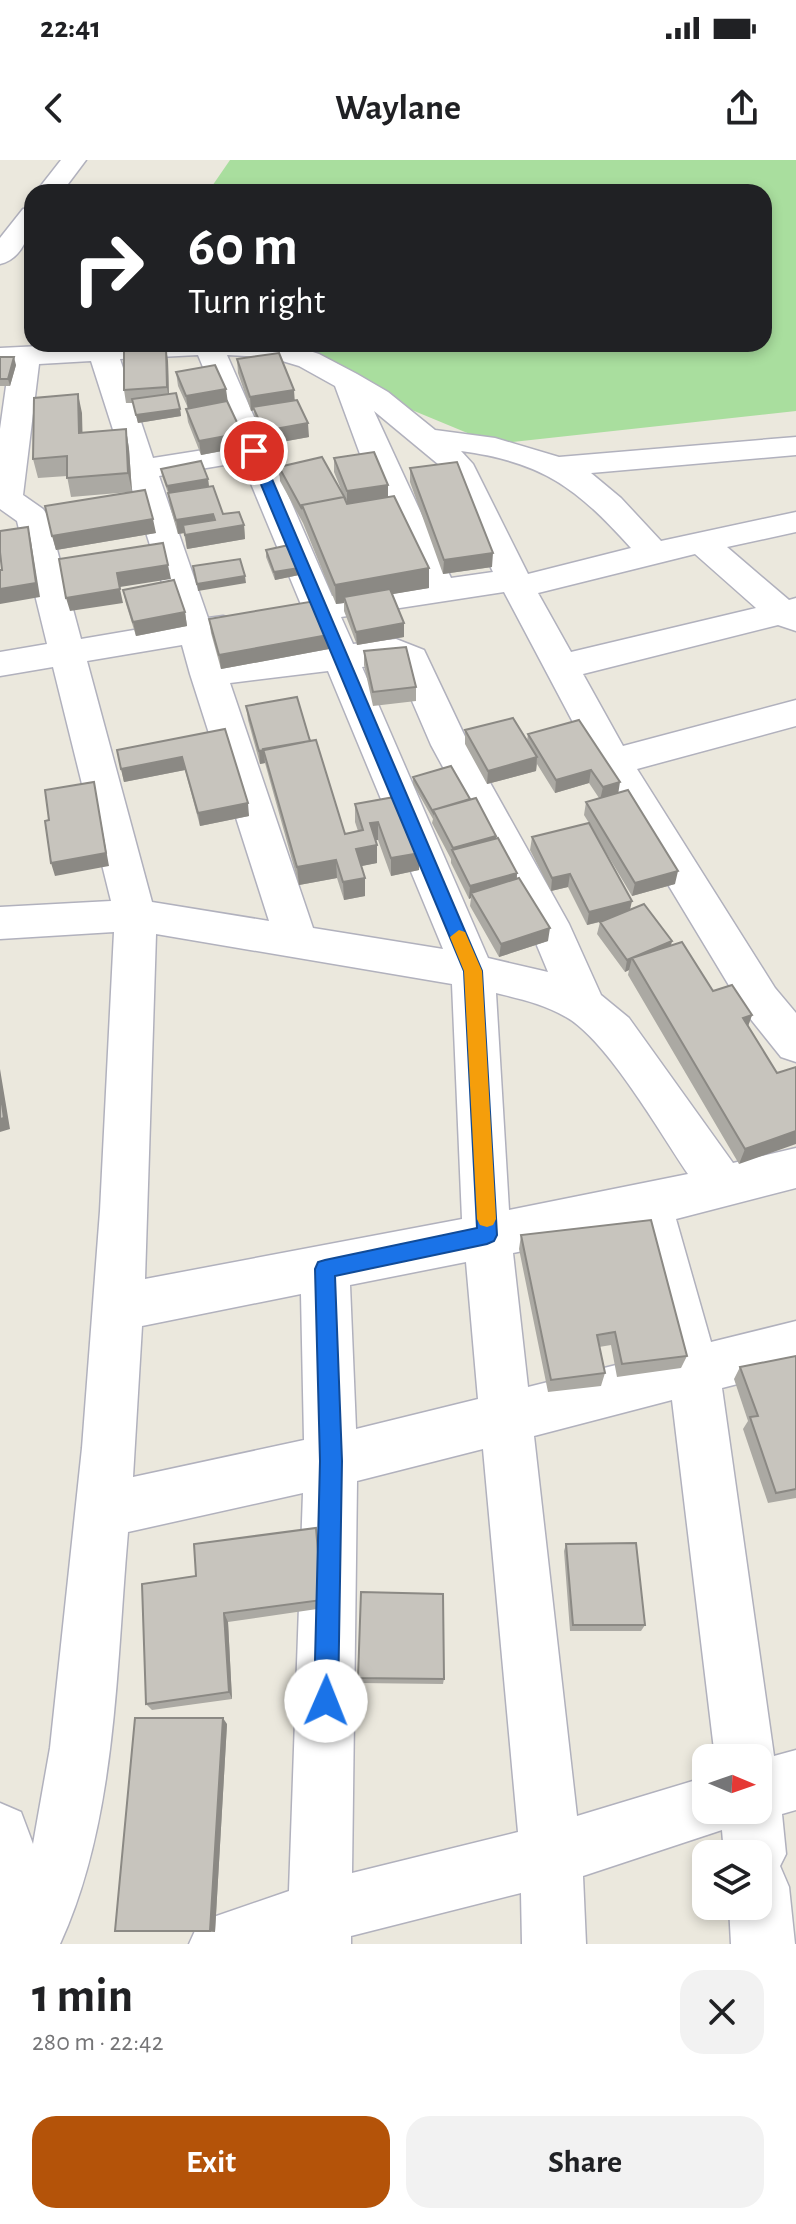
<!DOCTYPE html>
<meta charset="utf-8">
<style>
:root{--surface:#fff;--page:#f2f2f2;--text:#202124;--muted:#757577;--accent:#b45309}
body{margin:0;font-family:"Alegreya Sans",sans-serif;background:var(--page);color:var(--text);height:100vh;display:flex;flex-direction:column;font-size:30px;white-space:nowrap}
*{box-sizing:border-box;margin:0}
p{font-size:26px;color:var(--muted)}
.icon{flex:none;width:44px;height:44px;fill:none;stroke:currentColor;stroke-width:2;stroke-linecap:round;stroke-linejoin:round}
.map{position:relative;height:1784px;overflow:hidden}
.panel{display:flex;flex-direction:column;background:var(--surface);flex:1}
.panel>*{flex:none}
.guide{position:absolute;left:24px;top:24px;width:748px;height:168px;border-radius:24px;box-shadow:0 4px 12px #0003;background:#202124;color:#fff;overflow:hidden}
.needle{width:52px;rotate:92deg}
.controls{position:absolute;left:692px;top:1584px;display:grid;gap:16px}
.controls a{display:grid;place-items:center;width:80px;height:80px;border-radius:16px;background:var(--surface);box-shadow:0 4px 12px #0003;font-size:40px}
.pin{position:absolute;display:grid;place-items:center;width:68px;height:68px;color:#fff;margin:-34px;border:4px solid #fff;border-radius:50%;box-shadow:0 2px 8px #0007}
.me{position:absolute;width:88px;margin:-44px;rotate:1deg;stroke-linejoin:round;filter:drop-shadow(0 0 6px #0008)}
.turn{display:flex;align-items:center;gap:28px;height:168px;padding:0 32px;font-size:36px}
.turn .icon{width:104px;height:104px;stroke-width:2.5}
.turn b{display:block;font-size:56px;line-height:68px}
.round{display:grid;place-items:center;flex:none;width:84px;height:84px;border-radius:24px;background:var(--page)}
.headline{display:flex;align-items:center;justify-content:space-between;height:136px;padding:0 32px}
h1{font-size:48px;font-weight:600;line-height:60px}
.primary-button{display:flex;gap:16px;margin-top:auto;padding:16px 32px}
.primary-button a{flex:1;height:92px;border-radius:24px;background:var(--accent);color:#fff;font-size:32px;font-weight:600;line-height:92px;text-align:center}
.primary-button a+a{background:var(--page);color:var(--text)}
.status{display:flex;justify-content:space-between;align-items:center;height:56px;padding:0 40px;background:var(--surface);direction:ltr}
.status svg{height:22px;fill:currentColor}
header{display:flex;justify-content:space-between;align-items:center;height:104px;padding:0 32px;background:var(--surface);font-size:36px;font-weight:600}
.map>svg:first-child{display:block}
.green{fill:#a9de9e}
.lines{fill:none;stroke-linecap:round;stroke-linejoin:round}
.minor-casing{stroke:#b1b1bd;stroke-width:3}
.minor{fill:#fff;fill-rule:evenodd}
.wall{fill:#aba9a3}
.shaded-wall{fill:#8b8984}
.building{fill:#c7c4bd;stroke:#8b8984;stroke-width:2}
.route{fill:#1a73e8;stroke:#114b97;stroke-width:2}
.slow{fill:#f59e0b}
</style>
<div class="status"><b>22:41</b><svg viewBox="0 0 49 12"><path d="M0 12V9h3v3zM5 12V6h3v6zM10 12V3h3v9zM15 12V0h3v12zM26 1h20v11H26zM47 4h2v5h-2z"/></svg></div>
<header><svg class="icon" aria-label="back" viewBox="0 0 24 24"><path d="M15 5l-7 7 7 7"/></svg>Waylane<svg class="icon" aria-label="share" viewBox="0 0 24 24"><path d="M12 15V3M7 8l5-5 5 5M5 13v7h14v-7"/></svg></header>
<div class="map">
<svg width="796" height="1784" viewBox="0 0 796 1784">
<rect width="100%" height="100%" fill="#ebe8dd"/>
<!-- green -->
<path class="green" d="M230,0H796V251L494,284L252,184H764V32H208Z"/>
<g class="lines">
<!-- minor casing -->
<g class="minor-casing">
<path id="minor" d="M61,0H86L62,32H36Z
M32,47C32,69 25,98 0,104V78L23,49Z
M82,184H288L319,194L357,214L388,232L435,270L495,278L559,297L796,277V295L591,313L621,338L661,381L796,352V372L727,387L789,440L796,438V471L778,465L583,514L623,586L796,540V566L637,609L775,828L796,853V902L781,897L745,852L594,602L504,432L341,457L353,484L396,479L424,490L469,585L569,764L601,835L629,858L733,1003L796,988V1028L676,1059L711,1182L796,1161V1209L722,1228L774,1596L796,1590V1650L782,1654L786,1694L780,1706L789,1727L795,1784H731L729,1746H758V1694H724L722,1670L583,1716L586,1784H522L521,1733L351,1776V1784H189L199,1762L289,1731L303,1333L128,1372C116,1507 117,1660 60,1784H0V1643L21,1652L33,1684L50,1588L82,1288L100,1051L114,772L0,779V747L111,741L53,507L0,516V492L47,484L17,361L0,349V269L9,205L0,206V188ZM198,195L235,285L153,298L120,199ZM227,195L269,197L299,206L335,226L360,294L419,423L332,436ZM91,201L175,463L81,479L48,356L43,349L23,335L39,204ZM374,251L444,309L493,412L451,418ZM461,291C543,302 577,328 631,388L528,414L473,304ZM242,302L319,488L222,500L215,480L235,475L240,467L235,459L223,456L208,458L159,316ZM695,394L756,448L571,492L538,433ZM182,485L190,514L269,761L152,742L87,501ZM392,503L397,506L431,585L528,764L548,812L488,798L362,507ZM328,511L443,789L313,768L230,523ZM156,774L452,824L462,1059L145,1119ZM496,833C520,839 544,844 566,857C607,880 660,973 688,1014L509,1050ZM631,1069L664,1193L528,1227L513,1093ZM466,1102L478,1239L356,1269L350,1125ZM301,1134L304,1280L133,1317L142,1166ZM672,1240L715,1598H758V1650H706V1617L577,1656L534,1276ZM483,1289L518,1672L352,1713L357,1321Z"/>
</g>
<!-- minor -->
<use href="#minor" class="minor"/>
</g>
<!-- wall -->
<path class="wall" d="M0,197L16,205L10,226H0Z
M237,199L295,240L309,277L265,285L255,261L254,250L251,251L238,213Z
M168,201L169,234L180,249L181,256L138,263L133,243H126L124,230Z
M176,212L227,241L242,273L243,287L201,295L188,262L186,249L188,248L178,226Z
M82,253V273L126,269L129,289L132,332L156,373L56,390L45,346L130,332L71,337L67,316L38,318L33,299Z
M334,298L388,325V337L429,408V428L392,434L404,463V477L357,485L344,451V443L336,444L303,363L280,321L279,307L343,334L334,312Z
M410,308L492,407L443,414L410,322Z
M161,309L208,319L209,327L223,354L244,365L245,379L187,389L184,373L178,374L170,347L168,333L162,316Z
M266,390L299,408V415L275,420L266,397Z
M123,430L185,452L187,466L136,476L126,444Z
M209,459L328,475L329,489L221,509L211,473Z
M364,491L416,527V541L373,546L364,505Z
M246,546L310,581L345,674L358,671L355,662V644L400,636L419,710L391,716L378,680H375L377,703L361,706L365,718V736L344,740L337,718L299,725L265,603L260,604L248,560Z
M579,560L618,633L675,724L632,736L598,679L630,749L671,786L713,831L752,855L748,866L777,913L796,907L739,1004L628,815L629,810L625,812L597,774L600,762L587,765L568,727L551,731L530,690L532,677L589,663L584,655L586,642L599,638L589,623L555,633L537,604L536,611L487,624L465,584V570L527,581L528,574Z
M225,569L249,656L200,666L185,610L124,622L117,590Z
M413,617L470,639L496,676V679L517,713V718L548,781L499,797L470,746L471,738L469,739L451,703V699L432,663L433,659L413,624Z
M521,1075L687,1196L681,1208L617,1217L611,1185L599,1187L605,1213L601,1226L548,1232L519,1089Z
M796,1196V1338L768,1343L743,1269L748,1261L734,1219L740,1207Z
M318,1378L324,1448L228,1462L232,1539L152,1550L146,1544L196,1416Z
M566,1384L645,1465L641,1471H570L564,1391Z
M358,1518L444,1519L443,1524L359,1523Z
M227,1564L215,1772H122L115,1771Z"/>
<!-- shaded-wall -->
<path class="shaded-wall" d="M166,187L168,201L169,241L167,227Z
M14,197L16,205L10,226L8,219Z
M226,229L228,243L188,250L186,236Z
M294,230L295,244L253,247L254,250L251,251L250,237Z
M78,234L82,253L83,293L79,273Z
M180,249L181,256L138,263L136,255Z
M308,263L309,277L265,285L264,271Z
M126,269L129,289L132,332L128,313Z
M242,273L243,287L201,295L199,281Z
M208,319L209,327L169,334L167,326Z
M388,325V338L347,345V331Z
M213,354L215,368L183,365L184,373L178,374L176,360Z
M153,359L156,373L56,390L52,376Z
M244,365L245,379L187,389L185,375Z
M28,367L31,381L40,437L0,444V429Z
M493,393L492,407L443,414L444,400Z
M168,405L171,419L120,427L117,413Z
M299,408V415L275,420L274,412Z
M429,408V428L346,442L344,437V443L336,444L335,425Z
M245,416L246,423L198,431L197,424Z
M120,429L123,443L70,451L66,438Z
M185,452L187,466L136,476L133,462Z
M404,463V477L357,485L356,472Z
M328,475L329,489L221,509L219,495Z
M264,590L265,603L260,604L259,591Z
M182,597L185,610L124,622L121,609Z
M537,597L536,611L487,624L488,611Z
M591,610L589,623L555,633L556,620Z
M94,622L109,706L55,716L51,703Z
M620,622L618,635L600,640L603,627Z
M248,643L249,656L200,666L198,653Z
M378,662V680L370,681V663Z
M496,676L495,689L453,692V688Z
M377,685V703L357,707L356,689Z
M420,693L419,710L391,716V698Z
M336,700L337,718L299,725L297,707Z
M678,711L675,724L632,736L635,723Z
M517,713L516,726L471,733V738L469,739L470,726Z
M570,714L568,727L551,731L552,718Z
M365,718V736L344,740L343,722Z
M632,741L629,754L587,765L589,752Z
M550,768L548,781L499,797L501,784Z
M672,781L669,794L632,798L629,810L625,812L627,800Z
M752,855L746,872L743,858Z
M0,909L10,969L0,972Z
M796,971V984L739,1004L745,989Z
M316,1368L318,1378L324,1448L322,1440Z
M224,1453L228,1462L232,1539L229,1532Z
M223,1558L227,1564L215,1772L210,1771Z"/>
<!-- building -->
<path class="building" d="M166,187L167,227L124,230V190Z
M279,193L294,230L250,237L237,199Z
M0,197H14L8,219H0Z
M215,205L226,229L186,236L176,212Z
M176,233L180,249L136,255L132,239Z
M78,234L79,273L126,269L128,313L67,318V296L33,299L34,238Z
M297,240L308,263L264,271L253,247Z
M227,241L242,273L199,281L186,249Z
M374,292L388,325L347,331L334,298Z
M322,297L346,340L344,337L302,345V349L279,307Z
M201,301L208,319L167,326L161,309Z
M457,302L493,393L444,400L410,308Z
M213,326L223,354L239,352L244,365L185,375L183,365L215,360L213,354L176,360L168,333Z
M145,330L153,359L52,376L45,346Z
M394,336L429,408L335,425L302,345L344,337L347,344Z
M28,367L36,423L0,429V410H2L0,392V371Z
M163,383L168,405L117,413L120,429L66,438L59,399Z
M289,385L299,408L274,412L266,390Z
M240,399L245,416L197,424L193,406Z
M174,420L185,452L133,462L123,430Z
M390,429L404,463L356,472L344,437Z
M315,441L328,475L219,495L209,459Z
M406,487L416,527L373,532L364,491Z
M297,537L310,581L259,591L246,546Z
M513,558L537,597L488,611L465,570Z
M579,560L620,622L603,627L591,610L556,620L528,574Z
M225,569L248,643L198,653L182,597L121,609L117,590Z
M316,580L345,674L363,670L355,644L400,636L420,693L391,698L378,662L370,663L377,685L356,689L365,718L343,722L336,700L297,707L263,589Z
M451,606L470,639L433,650V652L413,617Z
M94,622L106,693L51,703L45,661L49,660L45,630Z
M628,630L678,711L635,723L586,642Z
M476,638L496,676L453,688L433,650Z
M589,663L632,741L589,752L570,714L552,718L532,677Z
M498,678L517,713L470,726L452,690Z
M519,718L550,768L501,784L471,733Z
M644,744L672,781L627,800L600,762Z
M682,782L713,831L732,825L752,855L743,858L777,913L796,907V971L745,989L632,798Z
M0,930L4,958L0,959Z
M651,1060L687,1196L622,1204L615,1172L597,1175L605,1213L551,1220L521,1075Z
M796,1196V1329L776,1333L750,1257L758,1256L740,1207Z
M316,1368L322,1440L224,1453L229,1532L146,1544L142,1424L196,1416L194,1384Z
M636,1383L645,1465H573L566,1384Z
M361,1432L443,1434L444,1519L358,1518Z
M135,1558H223L210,1771H115Z"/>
<!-- route -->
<path class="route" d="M254,287L260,291L482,811L497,1075L494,1081L487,1084L335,1116L342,1301L338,1541L334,1550L326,1553L318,1550L314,1541L320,1301L315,1109L318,1102L325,1100L477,1068L464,811L247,291Z"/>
<!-- slow -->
<path class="slow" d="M459,770L465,772L482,811L496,1059L493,1065L487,1067L480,1065L477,1059L464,811L450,777Z"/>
</svg>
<div class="controls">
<a><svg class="needle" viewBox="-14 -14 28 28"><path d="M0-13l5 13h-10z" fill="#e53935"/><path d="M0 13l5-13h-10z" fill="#757577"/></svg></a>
<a><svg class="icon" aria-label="layers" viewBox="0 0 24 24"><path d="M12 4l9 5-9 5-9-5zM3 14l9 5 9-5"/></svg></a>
</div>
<div class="pin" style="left:254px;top:291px;background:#d93025"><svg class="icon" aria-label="arrive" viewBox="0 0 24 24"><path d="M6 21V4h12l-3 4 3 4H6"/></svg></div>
<svg class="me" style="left:326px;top:1541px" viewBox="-20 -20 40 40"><circle r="19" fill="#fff"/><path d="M0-13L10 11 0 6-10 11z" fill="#1a73e8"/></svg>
<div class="guide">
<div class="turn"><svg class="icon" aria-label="right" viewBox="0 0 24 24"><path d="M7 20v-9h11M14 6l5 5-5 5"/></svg><div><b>60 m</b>Turn right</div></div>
</div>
</div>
<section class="panel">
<div class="headline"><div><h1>1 min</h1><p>280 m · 22:42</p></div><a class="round"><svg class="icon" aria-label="close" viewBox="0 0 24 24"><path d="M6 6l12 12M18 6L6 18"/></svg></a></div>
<div class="primary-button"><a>Exit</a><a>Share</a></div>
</section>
